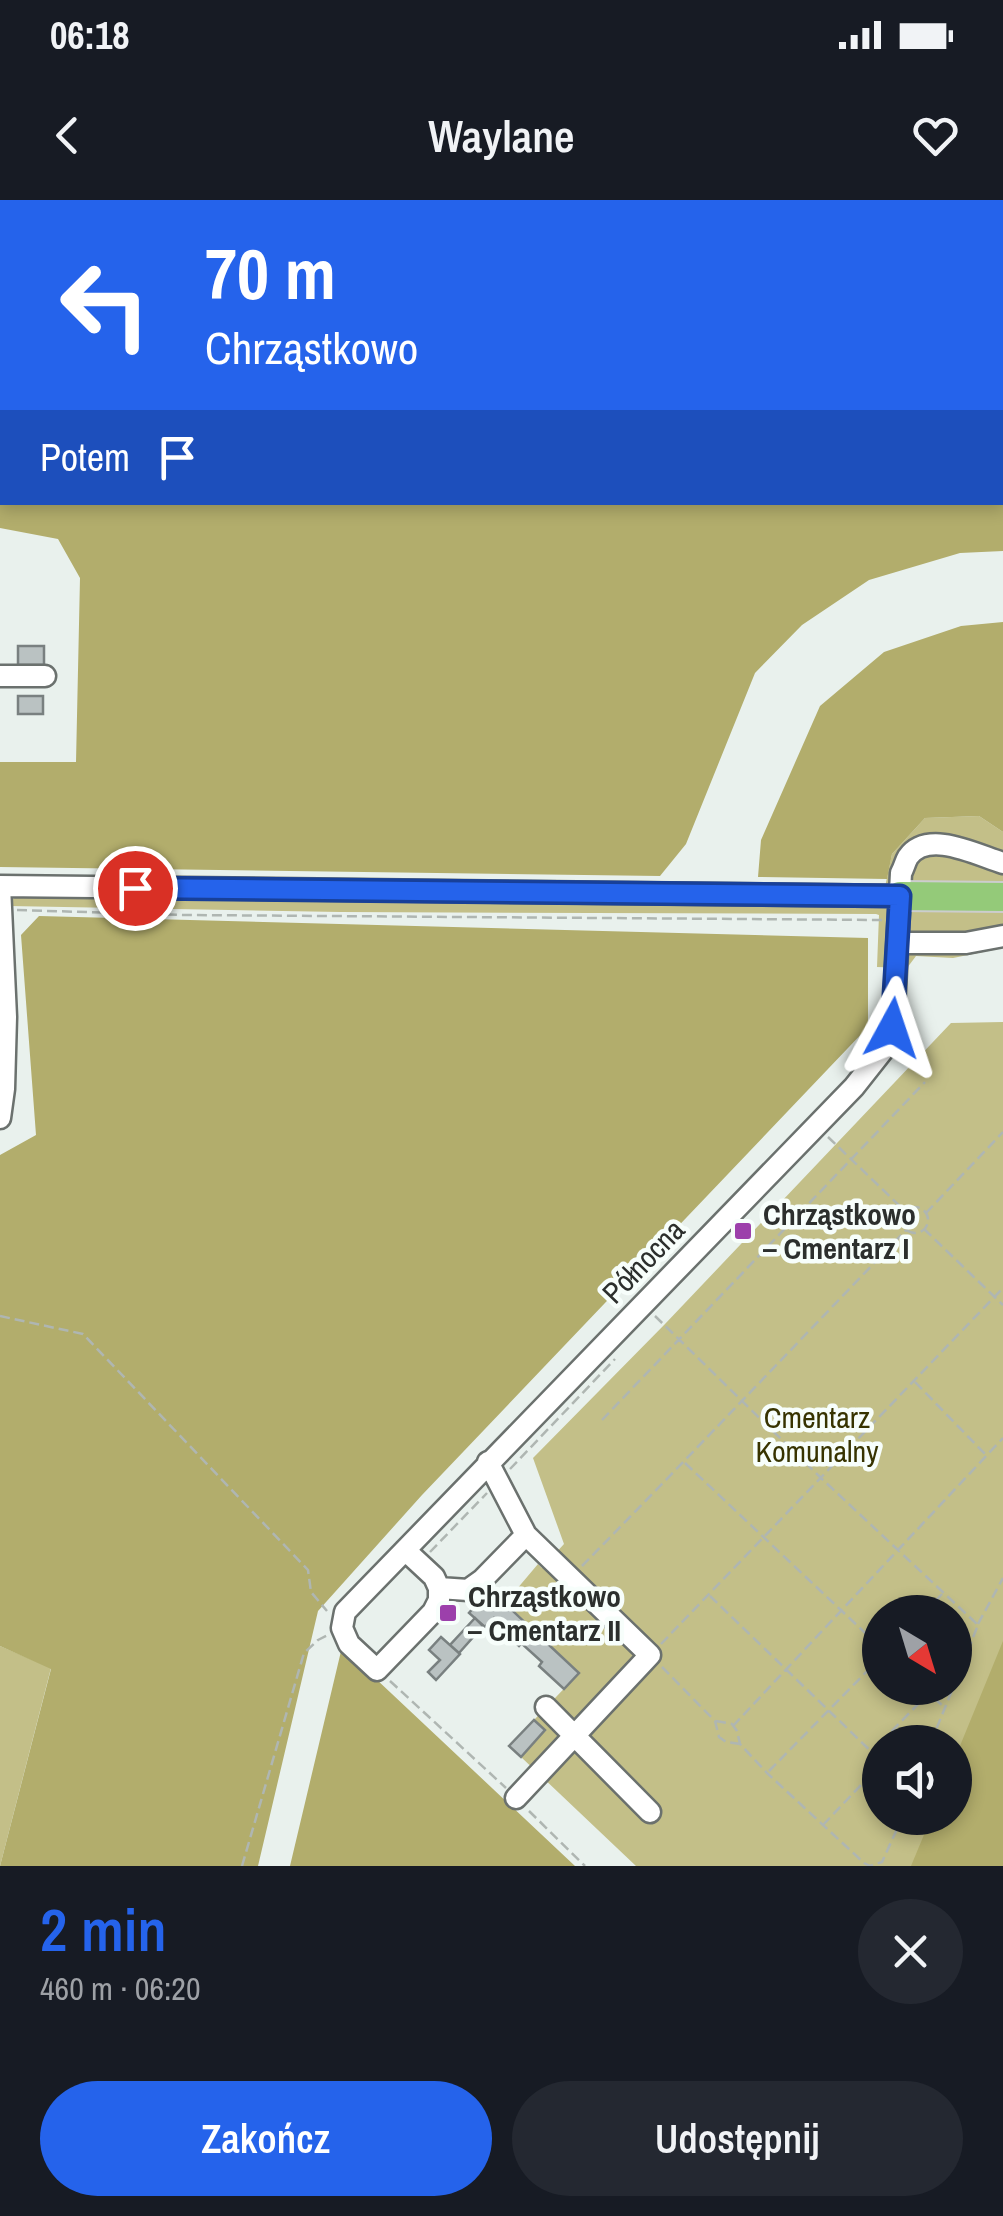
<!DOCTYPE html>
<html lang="pl">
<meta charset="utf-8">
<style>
:root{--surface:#171b24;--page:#242831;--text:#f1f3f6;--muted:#9ea1a6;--accent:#2563eb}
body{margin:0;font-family:"Archivo Narrow",sans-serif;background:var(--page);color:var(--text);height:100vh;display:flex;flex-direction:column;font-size:38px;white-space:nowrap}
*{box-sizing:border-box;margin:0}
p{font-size:32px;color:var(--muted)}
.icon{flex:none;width:55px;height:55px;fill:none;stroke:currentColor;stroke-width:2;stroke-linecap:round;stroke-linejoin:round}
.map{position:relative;height:1666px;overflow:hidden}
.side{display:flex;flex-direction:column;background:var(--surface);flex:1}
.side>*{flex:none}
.top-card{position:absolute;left:0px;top:0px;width:1005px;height:305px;box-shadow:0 5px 15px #0003;background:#2563eb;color:#fff;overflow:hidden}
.needle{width:65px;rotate:142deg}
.fabs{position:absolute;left:862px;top:1395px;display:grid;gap:20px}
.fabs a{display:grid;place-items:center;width:110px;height:110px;border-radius:50%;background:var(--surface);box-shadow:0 5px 15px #0003;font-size:50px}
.pin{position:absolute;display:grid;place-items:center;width:85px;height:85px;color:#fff;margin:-42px;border:5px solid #fff;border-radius:50%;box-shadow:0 2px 10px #0007}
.me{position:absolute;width:110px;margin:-55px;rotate:5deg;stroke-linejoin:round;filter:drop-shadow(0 0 8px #0008)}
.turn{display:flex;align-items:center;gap:35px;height:210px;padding:0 40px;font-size:45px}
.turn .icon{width:130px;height:130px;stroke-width:2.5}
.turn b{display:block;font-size:70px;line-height:85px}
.then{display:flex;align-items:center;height:95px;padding:0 40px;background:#0003;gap:20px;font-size:38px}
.round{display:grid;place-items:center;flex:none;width:105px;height:105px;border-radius:52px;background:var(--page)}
.headline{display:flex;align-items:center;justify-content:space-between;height:170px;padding:0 40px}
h1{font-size:60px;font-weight:600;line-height:75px;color:var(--accent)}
.button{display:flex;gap:20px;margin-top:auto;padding:20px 40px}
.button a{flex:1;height:115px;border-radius:60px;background:var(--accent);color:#fff;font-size:40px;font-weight:600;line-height:115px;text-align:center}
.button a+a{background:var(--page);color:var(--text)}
.status{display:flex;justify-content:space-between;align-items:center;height:70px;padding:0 50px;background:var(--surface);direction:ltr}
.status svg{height:28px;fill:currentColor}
header{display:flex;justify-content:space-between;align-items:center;height:130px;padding:0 40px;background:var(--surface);font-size:45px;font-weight:600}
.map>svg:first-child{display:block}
.green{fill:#c3bf88;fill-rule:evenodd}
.forest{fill:#b2ad6c}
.building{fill:#bac2c2;stroke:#798080;stroke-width:2.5}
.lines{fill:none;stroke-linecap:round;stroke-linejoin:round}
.minor-casing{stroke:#6b716e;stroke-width:25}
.highway-casing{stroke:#cccdcd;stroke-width:32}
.path{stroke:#afb6b2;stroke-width:2.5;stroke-dasharray:10 5;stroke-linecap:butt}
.minor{stroke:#fff;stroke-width:20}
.highway{stroke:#94ca79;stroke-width:28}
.route-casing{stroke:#184099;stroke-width:25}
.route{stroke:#2563eb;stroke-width:18}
.poi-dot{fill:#9c40ab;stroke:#f7fefb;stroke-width:4}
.labels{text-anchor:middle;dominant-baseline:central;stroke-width:9;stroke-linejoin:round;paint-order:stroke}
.poi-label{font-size:30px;font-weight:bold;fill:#2c2f2d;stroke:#f7fefb;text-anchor:start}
.street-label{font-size:30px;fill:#2c2f2d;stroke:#f7fefb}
.park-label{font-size:30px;fill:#373300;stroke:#f7fefb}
</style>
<div class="status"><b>06:18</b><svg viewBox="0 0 49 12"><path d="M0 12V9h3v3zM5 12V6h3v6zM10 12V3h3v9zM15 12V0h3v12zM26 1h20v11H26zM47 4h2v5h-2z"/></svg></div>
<header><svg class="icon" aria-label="back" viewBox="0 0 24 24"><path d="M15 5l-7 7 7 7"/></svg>Waylane<svg class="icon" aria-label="heart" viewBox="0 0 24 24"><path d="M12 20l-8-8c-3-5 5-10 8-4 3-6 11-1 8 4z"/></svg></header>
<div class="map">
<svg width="1003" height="1666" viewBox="0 0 1003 1666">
<rect width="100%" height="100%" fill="#e9f1ed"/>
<!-- green -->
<path class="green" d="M979,616L1003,632V748L953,758L916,756L907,768L877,767L879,715L876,714L340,712L9,706L13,699L22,694L873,702L881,706L892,654L925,618Z
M1003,822V1463L955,1592V1542H880V1618H946L928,1666H636L521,1557L545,1530L534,1520L579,1473L505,1403L538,1364L542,1368L564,1344L533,1258L665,1124L951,823ZM880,1412H955V1488H880Z
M0,1446L51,1468L0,1666Z"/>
<!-- forest -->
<path class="forest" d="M0,0H311L312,2H2V198H0Z
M329,0H842L828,2H320Z
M895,0H1003V351L960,353L869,380L802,425L755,473L686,644L660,676L0,667V562H76L80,378L58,339L0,328V220L2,219V302H1002V2H881Z
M1003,422V632L979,616L925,618L892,654L887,679L758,677L761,640L820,506L884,452L961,426Z
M39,716L868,738V827L422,1295L318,1411L258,1666H0L51,1469L0,1446V955L36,935L21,735Z
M1003,1441V1666H911L931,1618H955V1558Z
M342,1447L575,1666H290Z"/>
<!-- building -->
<path class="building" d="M18,446H44V465H18Z
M18,496H43V514H18Z
M497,1396L533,1430L519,1446L505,1433L507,1430L494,1418L485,1427L469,1413L483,1397L490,1403Z
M475,1418L483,1426L459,1453L450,1445Z
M533,1430L579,1473L564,1489L539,1466L542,1462L521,1443Z
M441,1437L460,1454L436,1480L428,1472L440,1460L429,1450Z
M534,1520L545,1530L521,1557L509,1546Z"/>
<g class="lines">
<!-- minor casing -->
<g class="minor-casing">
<path id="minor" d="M0,476H45
M899,743H966L1003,736
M0,918L4,889L6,817L0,686L900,696
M405,1350L434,1377L439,1388V1400L433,1412L377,1470L349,1444L342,1428L345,1412L854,887L884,849L893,828L901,673C904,668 905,662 908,657C928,629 977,655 1003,663
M439,1388L468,1390L482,1380L526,1335L488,1262
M546,1507L650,1612
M516,1598L650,1455L526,1335"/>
</g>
<!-- highway casing -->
<g class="highway-casing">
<path id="highway" d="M900,696L1003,697"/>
</g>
<!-- path -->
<path class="path" d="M857,2L871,0
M0,202L2,201
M17,710L185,715L883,720
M828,937L905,1011
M902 1020a13 13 0 1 1 26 0a13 13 0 1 1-26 0Z
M926,1013L1003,932
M924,1029L1003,1105
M0,1116L83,1134L308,1370L311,1392L327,1411
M655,1116L821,1278L978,1425L955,1483
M915,1182L986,1255
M602,1220L925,882
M685,1263L880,1447
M510,1269L615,1159
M430,1352L487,1293
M582,1366C691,1255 798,1142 906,1030
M710,1396L880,1560
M925,1412L942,1394
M978,1424L1003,1378
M661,1444L1003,1088
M662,1467L715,1521L719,1537L726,1542L740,1544
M390,1481L506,1588
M923,1488L944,1507
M716,1521L732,1524L737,1531L740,1544L767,1573L864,1663L870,1666L882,1662L902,1618
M733,1526L1003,1238
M881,1542L929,1493
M931,1542L953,1488
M769,1571L880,1458
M529,1611L585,1666
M823,1625L880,1565
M242,1666L304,1453L318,1440L328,1435"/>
<!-- minor -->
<use href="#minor" class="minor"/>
<!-- highway -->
<use href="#highway" class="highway"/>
</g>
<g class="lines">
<!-- route casing -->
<g class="route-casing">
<path id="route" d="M135,688L900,696L892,828"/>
</g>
<!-- route -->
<use href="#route" class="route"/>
</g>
<!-- markers -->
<g class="poi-dot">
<rect x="733" y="1021" width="20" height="20" rx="5"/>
<rect x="438" y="1403" width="20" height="20" rx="5"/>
</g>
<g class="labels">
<!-- poi labels -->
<g class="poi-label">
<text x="763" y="1014">Chrząstkowo<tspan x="763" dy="34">– Cmentarz I</tspan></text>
<text x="468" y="1396">Chrząstkowo<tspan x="468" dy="34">– Cmentarz II</tspan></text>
</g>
<!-- street labels -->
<g class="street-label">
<text transform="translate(643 1061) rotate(-46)">Północna</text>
</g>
<!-- park labels -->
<g class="park-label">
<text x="817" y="1217">Cmentarz<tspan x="817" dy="34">Komunalny</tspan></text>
</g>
</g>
</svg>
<div class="fabs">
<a><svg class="needle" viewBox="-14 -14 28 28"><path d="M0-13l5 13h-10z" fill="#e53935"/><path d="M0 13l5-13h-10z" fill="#9ea1a6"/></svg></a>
<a><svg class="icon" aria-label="sound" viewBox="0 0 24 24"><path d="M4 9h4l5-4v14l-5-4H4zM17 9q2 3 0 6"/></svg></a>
</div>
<div class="pin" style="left:135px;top:688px;background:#d93025"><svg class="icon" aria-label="arrive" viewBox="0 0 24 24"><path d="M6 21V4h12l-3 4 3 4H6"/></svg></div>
<svg class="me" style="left:892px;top:828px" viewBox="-20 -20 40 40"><path d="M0-17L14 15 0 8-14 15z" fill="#2563eb" stroke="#fff" stroke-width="4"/></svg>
<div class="top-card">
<div class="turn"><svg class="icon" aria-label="left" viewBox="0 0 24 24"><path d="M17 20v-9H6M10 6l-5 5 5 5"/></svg><div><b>70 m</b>Chrząstkowo</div></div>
<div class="then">Potem<svg class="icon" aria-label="arrive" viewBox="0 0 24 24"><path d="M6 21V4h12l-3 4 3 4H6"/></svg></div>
</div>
</div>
<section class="side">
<div class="headline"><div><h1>2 min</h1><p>460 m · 06:20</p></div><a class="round"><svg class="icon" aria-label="close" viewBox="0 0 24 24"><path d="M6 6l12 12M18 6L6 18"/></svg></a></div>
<div class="button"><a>Zakończ</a><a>Udostępnij</a></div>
</section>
